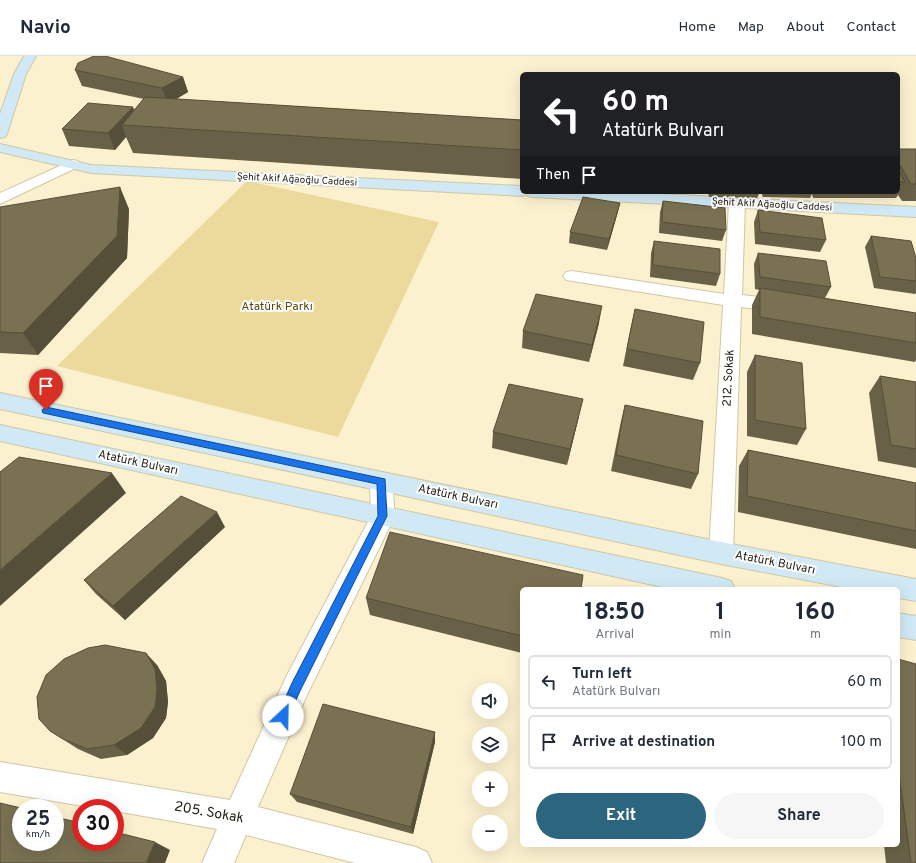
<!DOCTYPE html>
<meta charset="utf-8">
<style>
:root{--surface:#fff;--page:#f6f6f7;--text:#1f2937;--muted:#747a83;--line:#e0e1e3;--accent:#2b667e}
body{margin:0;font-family:Overpass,sans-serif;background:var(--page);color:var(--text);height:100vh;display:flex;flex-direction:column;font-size:15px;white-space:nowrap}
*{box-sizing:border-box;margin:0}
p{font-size:13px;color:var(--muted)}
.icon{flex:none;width:22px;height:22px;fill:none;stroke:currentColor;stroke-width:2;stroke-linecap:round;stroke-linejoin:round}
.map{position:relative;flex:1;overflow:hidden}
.details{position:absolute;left:520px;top:531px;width:380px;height:260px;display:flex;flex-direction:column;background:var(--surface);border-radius:6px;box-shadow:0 4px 16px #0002}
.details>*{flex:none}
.top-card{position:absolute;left:520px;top:16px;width:380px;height:122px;border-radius:6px;box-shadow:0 4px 16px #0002;background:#202124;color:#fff;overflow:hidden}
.controls{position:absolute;left:472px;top:627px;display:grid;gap:8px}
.controls a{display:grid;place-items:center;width:36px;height:36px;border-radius:50%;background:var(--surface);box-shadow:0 4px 16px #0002;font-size:20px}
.speed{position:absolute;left:12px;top:743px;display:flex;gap:8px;font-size:20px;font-weight:700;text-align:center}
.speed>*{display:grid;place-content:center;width:52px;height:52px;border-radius:50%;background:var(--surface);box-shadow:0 4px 16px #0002;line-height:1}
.speed small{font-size:10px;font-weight:400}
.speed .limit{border:6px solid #d22;background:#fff;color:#111}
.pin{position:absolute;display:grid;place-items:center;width:34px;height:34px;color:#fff;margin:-41px -17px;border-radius:50% 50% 50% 0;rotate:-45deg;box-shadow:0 0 4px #0007}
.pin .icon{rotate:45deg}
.me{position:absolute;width:44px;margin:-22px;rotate:24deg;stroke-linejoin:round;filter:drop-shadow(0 0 3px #0008)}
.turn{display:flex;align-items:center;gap:14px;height:84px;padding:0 16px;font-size:18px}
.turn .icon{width:52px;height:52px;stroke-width:2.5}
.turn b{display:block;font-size:28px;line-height:34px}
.then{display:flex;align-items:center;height:38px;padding:0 16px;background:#0003;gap:8px;font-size:15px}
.eta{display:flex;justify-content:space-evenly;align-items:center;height:68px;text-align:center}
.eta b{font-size:24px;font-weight:700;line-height:28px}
.button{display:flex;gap:8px;margin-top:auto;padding:8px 16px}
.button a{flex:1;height:46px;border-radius:24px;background:var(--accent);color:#fff;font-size:16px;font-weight:700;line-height:46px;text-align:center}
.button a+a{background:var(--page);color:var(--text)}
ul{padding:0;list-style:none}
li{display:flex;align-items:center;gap:12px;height:54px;margin:0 8px 6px;padding:0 8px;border:2px solid var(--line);border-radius:6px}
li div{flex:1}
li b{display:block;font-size:15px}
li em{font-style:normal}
header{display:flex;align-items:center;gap:24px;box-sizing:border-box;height:56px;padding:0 20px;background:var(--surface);border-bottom:1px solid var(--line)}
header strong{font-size:19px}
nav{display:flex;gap:22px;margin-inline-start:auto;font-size:14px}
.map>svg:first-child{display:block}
.green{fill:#ecda9c}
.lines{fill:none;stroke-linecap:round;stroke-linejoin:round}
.street-casing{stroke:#d0c7a5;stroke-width:2}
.secondary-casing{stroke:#d0c7a5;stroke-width:2}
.street{fill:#fff;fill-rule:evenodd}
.secondary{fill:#d0e9f4;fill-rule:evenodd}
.wall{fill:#696147}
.shaded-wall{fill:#554f39}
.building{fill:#7a7152;stroke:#554f39}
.route{fill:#1a73e8;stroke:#114b97}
.labels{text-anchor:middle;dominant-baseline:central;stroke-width:4;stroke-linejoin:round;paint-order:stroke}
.far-street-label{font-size:10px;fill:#221e12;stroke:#fff}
.park-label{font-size:12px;fill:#554711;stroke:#fff}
.street-label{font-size:12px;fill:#221e12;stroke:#fff}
.near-street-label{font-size:14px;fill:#221e12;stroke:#fff}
</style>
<header>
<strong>Navio</strong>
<nav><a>Home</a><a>Map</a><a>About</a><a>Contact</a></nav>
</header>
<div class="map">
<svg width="916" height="807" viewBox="0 0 916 807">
<rect width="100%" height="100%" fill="#fbf1cf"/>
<!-- green -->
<path class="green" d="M247,125L439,166L338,381L57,310Z"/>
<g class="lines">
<!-- street casing -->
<g class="street-casing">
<path id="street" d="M73,104L78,105L80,108L78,111L0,148V137Z
M737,142L743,144L745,147L742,239L784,244L790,246L793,250L790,254L784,256L741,251L733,497L730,504L721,508L712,504L709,497L723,249L572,225L566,224L563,220L566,216L572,215L724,238L729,147L731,144Z
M381,416L389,419L392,425L395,460L306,641L258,751L416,791L427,796L432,807H355L246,779L234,807H202L217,773L115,755V752H95L0,736V706L230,744L286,621L371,460L370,425L373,419Z"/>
</g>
<!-- secondary casing -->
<g class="secondary-casing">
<path id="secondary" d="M24,0H36L26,18L7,78L5,81L0,82V58L14,18Z
M0,88L91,109L522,130V136H622L916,151V161L532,141L526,139L522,140L91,117L0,96Z
M0,337L721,486L916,523V545L898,542V533H852L721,508L0,353Z
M0,369L722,522L731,525L735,533H671L0,385Z
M898,557L916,560V584L898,581Z"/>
</g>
<!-- street -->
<use href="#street" class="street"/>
<!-- secondary -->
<use href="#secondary" class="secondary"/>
</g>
<!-- wall -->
<path class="wall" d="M75,14L183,21L188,36L176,43L522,64V123L133,97L126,81L115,94L69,90L62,73L133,51L134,54L144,43L82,30Z
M916,93V145H902L898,139L896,142H813L812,138L810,142L763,141L761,136H898V106Z
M666,136H706V138Z
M708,136H760L757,142L709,141Z
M663,145L726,174L722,185L659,177L660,156Z
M620,147L617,159L607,194L569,187L570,176Z
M0,151L129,153L127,202L38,299L0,297Z
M758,154L826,184L820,196L755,188L754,166Z
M871,180L916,202V237L915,238L874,232L865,191Z
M654,185L720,218L716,230L650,221L651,197Z
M758,197L831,231L825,242L916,257V304L915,306L752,278V249L759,234L755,233L754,208Z
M635,253L700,307L693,324L623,310L631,270Z
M599,267L589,306L522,292L523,275Z
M755,299L806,373L797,389L747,380V316Z
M880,320L916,326V412L878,405L869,337Z
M625,349L698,418L691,433L611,415L621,365Z
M579,360L567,409L492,392L493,376Z
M748,394L916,427V493L738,456L739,410Z
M225,471L125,564L96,538L84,524Z
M522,533V597L370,559L366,542Z
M898,603L916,807H886L884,789H898Z
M157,609L166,625L168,646L166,662L153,682L127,699L101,703L78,693L50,675Z
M435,686L413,778L297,746L290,738Z"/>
<!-- shaded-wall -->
<path class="shaded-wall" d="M183,21L188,36L168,48L162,32Z
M133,51L138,67L122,69L126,81L115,94L108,77Z
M120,131L129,153L127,202L38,299L23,277Z
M620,147L617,159L607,194L609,183Z
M602,250L599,267L589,306L592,289Z
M583,343L579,360L567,409L570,393Z
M112,417L126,437L0,550V514Z
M217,456L225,471L125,564L113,550Z
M146,597L157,609L166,625L168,646L166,662L153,682L127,699L114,689Z
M435,676V686L413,778L411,771Z
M155,786L170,794L165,807H146Z"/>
<!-- building -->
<path class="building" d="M94,0H105L183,21L162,32L75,14L78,7Z
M145,41L522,64V94L122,69Z
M88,47L133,51L108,77L62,73Z
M898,93H916V128H911L898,106Z
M898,114L905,126H898Z
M120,131L117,180L23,277L0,276V151Z
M583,141L620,147L609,183L570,176Z
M663,145L725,152L726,174L662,166Z
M758,154L822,162L826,184L760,176Z
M871,180L911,185L916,202V225L880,221Z
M654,185L720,193V218L653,209Z
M758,197L826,205L831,231L760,221Z
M760,232L916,257V287L760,261Z
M536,238L602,250L592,289L523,275Z
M635,253L704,266L700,307L627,293Z
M755,299L802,307L806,373L755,364Z
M880,320L916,326V393L891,389Z
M509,328L583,343L570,393L493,376Z
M625,349L703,365L698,418L616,399Z
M748,394L916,427V475L747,440Z
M19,401L112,417L0,514V416Z
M181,440L217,456L113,550L84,524Z
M390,476L583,519L581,533H522V580L366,542Z
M105,589L146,597L155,613L157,634L155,651L141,672L114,689L87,693L63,683L50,675L39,663L37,641L46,619L64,603L88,592Z
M898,603L916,608V807H911L898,711Z
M323,648L435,676L411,771L290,738Z
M0,747L21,752V786H55V761L81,767V786H115V776L155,786L146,807H0Z"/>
<!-- route -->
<path class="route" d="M46,351L385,423L387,460L300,635L287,664L283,666L279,664L277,660L279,656L292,627L378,460L377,428L43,357L42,354Z"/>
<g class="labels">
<!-- far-street labels -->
<g class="far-street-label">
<text transform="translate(297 124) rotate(3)">Şehit Akif Ağaoğlu Caddesi</text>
<text transform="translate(772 149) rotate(3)">Şehit Akif Ağaoğlu Caddesi</text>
</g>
<!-- park labels -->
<g class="park-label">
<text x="277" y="251">Atatürk Parkı</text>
</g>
<!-- street labels -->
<g class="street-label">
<text transform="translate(729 322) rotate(-87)">212. Sokak</text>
<text transform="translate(138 407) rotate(12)">Atatürk Bulvarı</text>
<text transform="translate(458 441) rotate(12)">Atatürk Bulvarı</text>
<text transform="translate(775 507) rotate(11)">Atatürk Bulvarı</text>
</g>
<!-- near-street labels -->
<g class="near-street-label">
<text transform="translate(209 757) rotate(10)">205. Sokak</text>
</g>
</g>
</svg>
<div class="controls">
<a><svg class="icon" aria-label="sound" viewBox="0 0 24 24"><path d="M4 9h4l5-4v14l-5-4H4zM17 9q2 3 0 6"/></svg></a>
<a><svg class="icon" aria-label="layers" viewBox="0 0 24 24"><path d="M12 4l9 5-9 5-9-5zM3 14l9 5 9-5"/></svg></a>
<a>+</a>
<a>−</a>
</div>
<div class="speed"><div>25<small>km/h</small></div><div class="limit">30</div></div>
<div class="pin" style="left:46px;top:354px;background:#d93025"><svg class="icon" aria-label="arrive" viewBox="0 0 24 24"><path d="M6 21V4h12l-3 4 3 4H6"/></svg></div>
<svg class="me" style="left:283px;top:660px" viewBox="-20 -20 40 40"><circle r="19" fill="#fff"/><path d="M0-13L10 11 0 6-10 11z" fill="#1a73e8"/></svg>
<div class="top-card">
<div class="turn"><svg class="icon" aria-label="left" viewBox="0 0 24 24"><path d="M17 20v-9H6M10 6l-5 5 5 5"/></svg><div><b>60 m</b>Atatürk Bulvarı</div></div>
<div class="then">Then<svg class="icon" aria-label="arrive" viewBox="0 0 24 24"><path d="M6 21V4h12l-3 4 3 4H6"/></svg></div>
</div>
<section class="details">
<div class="eta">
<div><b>18:50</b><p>Arrival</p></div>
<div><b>1</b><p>min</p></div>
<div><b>160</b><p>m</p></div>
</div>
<ul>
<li><svg class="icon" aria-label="left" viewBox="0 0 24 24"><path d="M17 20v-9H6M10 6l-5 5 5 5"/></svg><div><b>Turn left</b><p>Atatürk Bulvarı</p></div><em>60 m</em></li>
<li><svg class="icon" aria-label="arrive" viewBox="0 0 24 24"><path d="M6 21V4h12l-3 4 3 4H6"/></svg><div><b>Arrive at destination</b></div><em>100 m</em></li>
</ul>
<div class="button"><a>Exit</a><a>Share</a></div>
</section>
</div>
